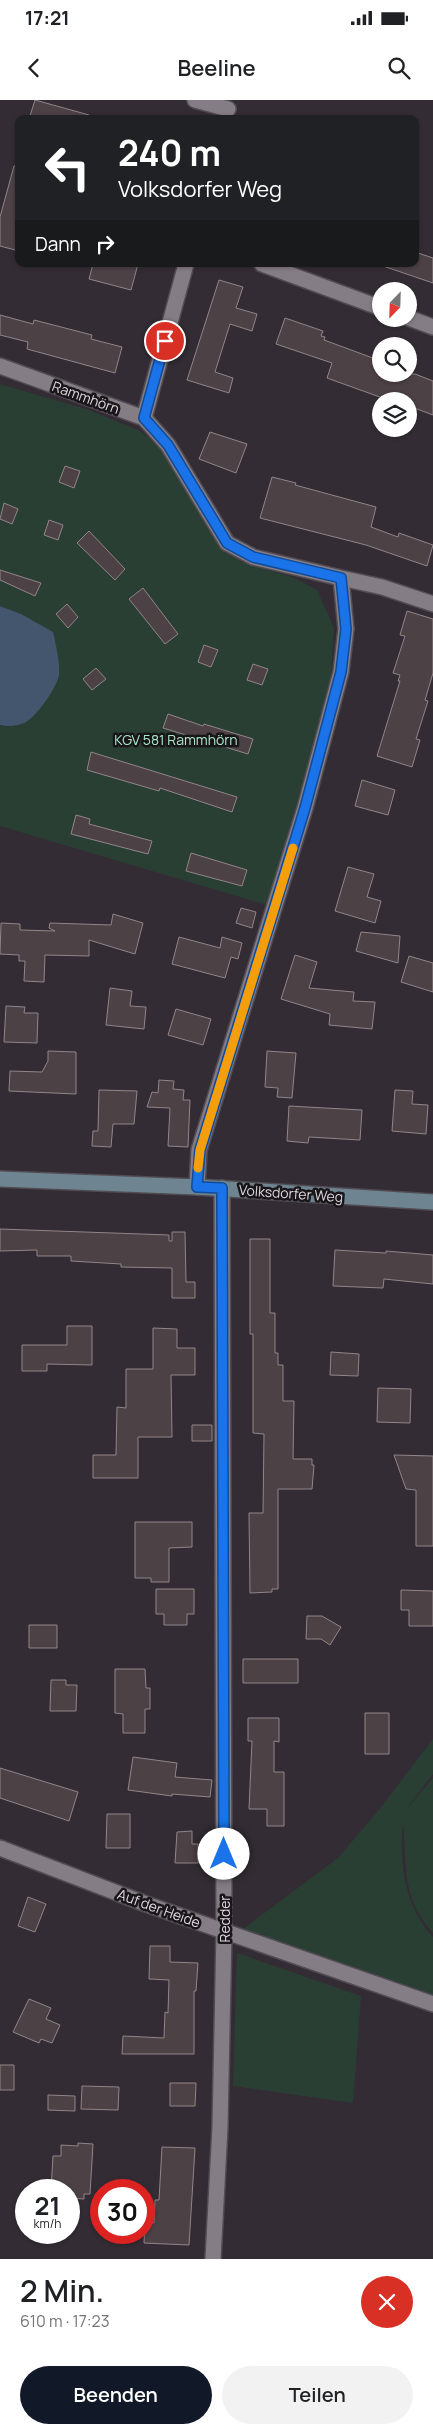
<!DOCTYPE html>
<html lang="de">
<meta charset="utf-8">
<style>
:root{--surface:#fff;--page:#f2f2f2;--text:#202124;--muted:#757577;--accent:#111827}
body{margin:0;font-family:Manrope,sans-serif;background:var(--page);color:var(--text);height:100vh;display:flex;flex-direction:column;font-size:19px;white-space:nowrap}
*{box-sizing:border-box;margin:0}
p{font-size:16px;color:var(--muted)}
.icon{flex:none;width:28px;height:28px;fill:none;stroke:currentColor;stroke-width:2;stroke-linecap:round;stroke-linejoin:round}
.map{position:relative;height:2159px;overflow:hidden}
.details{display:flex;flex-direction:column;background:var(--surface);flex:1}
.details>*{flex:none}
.top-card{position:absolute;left:15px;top:15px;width:404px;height:152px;border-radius:10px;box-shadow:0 1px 4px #0004;background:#202124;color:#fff;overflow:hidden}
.needle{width:32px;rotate:203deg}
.fabs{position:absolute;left:372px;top:182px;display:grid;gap:10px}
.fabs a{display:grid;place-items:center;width:45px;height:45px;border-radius:50%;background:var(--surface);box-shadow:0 1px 4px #0004;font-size:25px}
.speed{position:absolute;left:15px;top:2079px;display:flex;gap:10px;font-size:25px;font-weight:700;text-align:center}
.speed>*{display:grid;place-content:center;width:65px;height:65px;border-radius:50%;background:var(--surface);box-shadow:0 1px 4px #0004;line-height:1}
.speed small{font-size:12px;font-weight:400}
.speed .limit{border:8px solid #d22;background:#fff;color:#111}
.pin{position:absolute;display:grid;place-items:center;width:42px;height:42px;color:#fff;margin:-21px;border:2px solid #fff;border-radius:50%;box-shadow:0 1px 5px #0007}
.me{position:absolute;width:55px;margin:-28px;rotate:0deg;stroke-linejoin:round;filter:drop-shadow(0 0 4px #0008)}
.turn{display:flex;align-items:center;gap:18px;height:105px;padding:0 20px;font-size:22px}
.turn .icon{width:65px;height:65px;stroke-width:2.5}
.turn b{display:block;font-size:35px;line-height:42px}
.then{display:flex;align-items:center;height:48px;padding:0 20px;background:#0003;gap:10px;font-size:19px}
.round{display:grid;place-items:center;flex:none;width:52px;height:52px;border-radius:26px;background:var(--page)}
.summary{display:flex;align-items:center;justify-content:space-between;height:85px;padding:0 20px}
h1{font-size:30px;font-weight:600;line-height:38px}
.button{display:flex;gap:10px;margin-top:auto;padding:10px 20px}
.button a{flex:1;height:58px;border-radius:30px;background:var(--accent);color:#fff;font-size:20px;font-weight:600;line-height:58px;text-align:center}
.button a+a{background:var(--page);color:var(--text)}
.status{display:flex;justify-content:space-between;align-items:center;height:35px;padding:0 25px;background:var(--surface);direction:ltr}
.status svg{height:14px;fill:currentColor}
header{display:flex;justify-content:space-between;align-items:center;height:65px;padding:0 20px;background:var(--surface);font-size:22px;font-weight:600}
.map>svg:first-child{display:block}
.green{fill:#293f34}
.water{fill:#43566e}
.building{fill:#4c4145;stroke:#928589}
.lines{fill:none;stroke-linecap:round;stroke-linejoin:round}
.street-casing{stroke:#514b52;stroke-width:18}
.secondary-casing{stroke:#514b52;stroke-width:18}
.street{stroke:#857d86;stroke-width:15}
.secondary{stroke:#6e8591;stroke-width:15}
.route-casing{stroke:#114b97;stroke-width:12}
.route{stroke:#1a73e8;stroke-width:9}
.slow{stroke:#f59e0b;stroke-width:9}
.labels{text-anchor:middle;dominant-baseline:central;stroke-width:5;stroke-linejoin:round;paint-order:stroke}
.street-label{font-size:14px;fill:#ded9de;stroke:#191619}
.park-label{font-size:14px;fill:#aae8c9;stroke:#191619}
</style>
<div class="status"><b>17:21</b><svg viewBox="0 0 49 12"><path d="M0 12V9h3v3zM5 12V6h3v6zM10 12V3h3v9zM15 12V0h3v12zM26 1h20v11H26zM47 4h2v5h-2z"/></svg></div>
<header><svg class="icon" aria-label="back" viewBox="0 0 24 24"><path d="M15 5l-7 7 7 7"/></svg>Beeline<svg class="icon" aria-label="search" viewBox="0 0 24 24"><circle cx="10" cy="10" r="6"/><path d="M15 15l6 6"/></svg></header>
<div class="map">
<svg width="433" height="2159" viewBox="0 0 433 2159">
<rect width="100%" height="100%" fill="#332c34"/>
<!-- green -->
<path class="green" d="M0,284L89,310L140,331L163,350L217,441L241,462L295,478L317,490L334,528L330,589L267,805L0,726V625L9,627L21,514L0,506Z
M433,1639V1674L403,1713L433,1678V1833C400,1796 408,1767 403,1723C399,1764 404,1805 433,1837V1896L259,1836L268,1833L257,1835L243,1829L338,1758L378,1711Z
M237,1853L361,1896L353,2003L233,1986Z"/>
<!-- water -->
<path class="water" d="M0,506L21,514L53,532C56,546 60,561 59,575C57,587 37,616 26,622C18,626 9,627 0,625Z"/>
<!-- building -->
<path class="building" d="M35,0L89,15L88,19H29Z
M14,66H19V151L0,146V117Z
M415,152L433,158V183L383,166V164H415Z
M93,164H138L131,190L89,179Z
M219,180L243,187L236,208L257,214L252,231L230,224L215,272L233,278L229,293L187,280Z
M0,215L33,224L34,220L92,235L91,239L122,247L115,273L27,249L28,242L0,235Z
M285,218L323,231L321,236L325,237L324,240L381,261V274H415L433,281V315L409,306V301H391L327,278L332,263L276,244Z
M210,332L247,344L236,373L199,359Z
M65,366L80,371L74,388L59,382Z
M272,377L296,383L295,385L376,407L371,427L398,437L399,433L433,445L427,466L366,445L260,418Z
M4,403L18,409L12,424L0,419Z
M49,420L63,425L58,440L44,435Z
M89,431L125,469L115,480L77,443Z
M0,470L41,483L35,496L0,480Z
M143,488L178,534L165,544L129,499Z
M67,504L78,517L68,528L56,514Z
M407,511L433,519V573L425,600L428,601L416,639L420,640L412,667L377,656L400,581H398L400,575L393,573L405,536L400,535Z
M204,545L218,550L211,567L198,562Z
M253,564L268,569L262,585L247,580Z
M96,568L106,579L92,590L83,579Z
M168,614L203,626L204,624L253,639L248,654L163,628Z
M91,652L237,697L232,712L160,688L159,691L87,670Z
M362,680L395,690L388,715L355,706Z
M76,715L90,719L89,724L152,741L148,754L71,734Z
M191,753L247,770L242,786L186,771Z
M348,767L374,774L367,797L381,801L375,823L335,811Z
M241,808L256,812L252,828L236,823Z
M113,814L143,823L135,854L89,840V856L45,855L44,882L24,881L25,861H19V855L0,854L1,823L20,824V830L55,831L49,828L50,823L111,825Z
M361,832L400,836L398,863L356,851Z
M179,837L220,848L222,837L242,843L238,859L231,857L225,878L172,864Z
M295,855L317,862L309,888L354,892L353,901L375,902L372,929L329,925L330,914L281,899Z
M409,856L433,863V892L401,882Z
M110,888L132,891L130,906L146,907L144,929L106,925Z
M6,906L25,907L24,913H38L37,943L4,942Z
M176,909L211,919L203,945L168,935Z
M48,951L76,952V994L9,991L10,971L42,972L48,961Z
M267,951L296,953L292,998L277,997L278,988L265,987Z
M159,980L174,981L173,989L184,990L183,1000H190L188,1047L168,1046L170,1008L147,1007L152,992L158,993Z
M99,990L137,991L134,1024H113L111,1047L92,1046L93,1031H98Z
M395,990L413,991L412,1004L428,1005L426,1034L392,1031Z
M289,1006L362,1010L360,1040L309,1037L308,1043L287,1041Z
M0,1129L169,1135V1141H172V1132H185L186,1182H195V1198H172V1168L121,1167V1164L71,1161V1156H37V1150L0,1151Z
M250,1139H270V1213H275V1253H278V1265H283V1301H294L293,1359H312V1365H314L312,1389H278V1489H272V1492L250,1493L249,1413H263L264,1334L253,1333V1234H250Z
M335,1150L386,1153V1151L433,1155V1184L384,1179L383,1188L333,1186Z
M67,1226H92V1265L47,1264V1271H22V1245H67Z
M153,1228L177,1229V1248H195V1275H171L172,1337H138V1378H93V1355H116L117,1307L126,1308V1269H153Z
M331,1252L359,1254L358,1276L330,1275Z
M378,1288L411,1289L410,1323L377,1322Z
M192,1325H212V1341H192Z
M394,1355L433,1356V1446H416V1390L406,1389Z
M135,1422H192V1447L169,1448V1482H151V1478H135Z
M156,1489H194V1514H187V1525H164V1514H156Z
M401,1490L433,1491V1526H409V1510H401Z
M307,1516H322L341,1527L330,1545L321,1539H306Z
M29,1525H57V1548H29Z
M243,1559H298V1583H243Z
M115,1569H145L146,1588H150V1609H145V1633H123V1614L115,1613Z
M51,1580H66V1585H77L76,1611H50Z
M365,1613H389V1654H365Z
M248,1618H279V1642L274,1641V1672H284V1726H267V1709H249L252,1641H248Z
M133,1657L177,1663L175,1677L212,1680L210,1697L172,1694V1696L128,1690Z
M0,1668L78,1692L69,1721L0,1698Z
M107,1714H130V1748H106Z
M192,1731V1744H198V1763H175L177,1732Z
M28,1797L46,1804L35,1832L18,1826Z
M150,1846H170V1862L198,1863L196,1891H194V1954H122L123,1936L164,1938L165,1912L168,1913L169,1880L149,1879Z
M29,1899L51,1908L46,1919L60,1925L52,1943L41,1939L39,1943L13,1932Z
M0,1965H14V1990H0Z
M170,1983H196L195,2006H170Z
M82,1986L119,1987L118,2010L81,2009Z
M48,1995L75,1996V2011L48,2010Z
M78,2043L93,2044L90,2094H84V2099L69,2098V2090H51L53,2056H61V2045L78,2046Z
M162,2047L195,2048L189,2145L144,2143L145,2122L154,2123L155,2100H159Z"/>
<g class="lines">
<!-- street casing -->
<g class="street-casing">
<path id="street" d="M195,0L228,9
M262,164L381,208
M409,218L433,227
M0,266L144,318L168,345L227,443L253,457L341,478L346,529L341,572L305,708L199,1050L197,1087
M144,318L186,164
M341,478L382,487L433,504
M0,1748L146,1804L433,1904
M213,2159L220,2027L224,1831L222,1088"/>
</g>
<!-- secondary casing -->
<g class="secondary-casing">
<path id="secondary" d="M0,1079L197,1087L433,1102"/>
</g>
<!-- street -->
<use href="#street" class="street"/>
<!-- secondary -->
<use href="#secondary" class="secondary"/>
</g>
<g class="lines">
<!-- route casing -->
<g class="route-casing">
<path id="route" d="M165,241L144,318L168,345L227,443L253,457L341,478L346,529L341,572L305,708L200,1050L197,1087L222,1088L224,1754"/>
</g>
<!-- route -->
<use href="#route" class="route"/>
<!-- slow -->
<path class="slow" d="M198,1068L200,1050L293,748"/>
</g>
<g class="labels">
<!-- street labels -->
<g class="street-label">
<text transform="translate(86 297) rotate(20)">Rammhörn</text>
<text transform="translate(291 1093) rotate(4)">Volksdorfer Weg</text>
<text transform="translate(159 1808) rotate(20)">Auf der Heide</text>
<text transform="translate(224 1819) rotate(-90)">Redder</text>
</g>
<!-- park labels -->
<g class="park-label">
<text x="176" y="639">KGV 581 Rammhörn</text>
</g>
</g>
</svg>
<div class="fabs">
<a><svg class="needle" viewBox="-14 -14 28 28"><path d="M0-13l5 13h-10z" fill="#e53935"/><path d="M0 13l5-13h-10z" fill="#757577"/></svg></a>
<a><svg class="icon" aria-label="search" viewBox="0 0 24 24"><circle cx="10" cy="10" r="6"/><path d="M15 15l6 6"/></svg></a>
<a><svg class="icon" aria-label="layers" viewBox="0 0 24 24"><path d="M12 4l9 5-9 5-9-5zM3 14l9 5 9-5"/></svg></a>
</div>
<div class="speed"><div>21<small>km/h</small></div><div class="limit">30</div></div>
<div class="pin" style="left:165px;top:241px;background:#d93025"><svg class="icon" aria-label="arrive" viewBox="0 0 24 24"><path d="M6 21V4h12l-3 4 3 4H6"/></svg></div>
<svg class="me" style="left:224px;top:1754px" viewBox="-20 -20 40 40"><circle r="19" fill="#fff"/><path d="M0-13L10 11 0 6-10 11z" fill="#1a73e8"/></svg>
<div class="top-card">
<div class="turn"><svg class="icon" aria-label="left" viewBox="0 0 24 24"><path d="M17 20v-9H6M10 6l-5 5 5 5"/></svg><div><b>240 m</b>Volksdorfer Weg</div></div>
<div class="then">Dann<svg class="icon" aria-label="right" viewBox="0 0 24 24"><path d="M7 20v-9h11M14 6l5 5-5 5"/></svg></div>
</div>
</div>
<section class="details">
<div class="summary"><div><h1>2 Min.</h1><p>610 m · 17:23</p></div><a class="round" style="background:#d93025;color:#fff"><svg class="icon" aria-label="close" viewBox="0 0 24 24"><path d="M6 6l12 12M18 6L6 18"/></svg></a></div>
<div class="button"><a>Beenden</a><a>Teilen</a></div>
</section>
